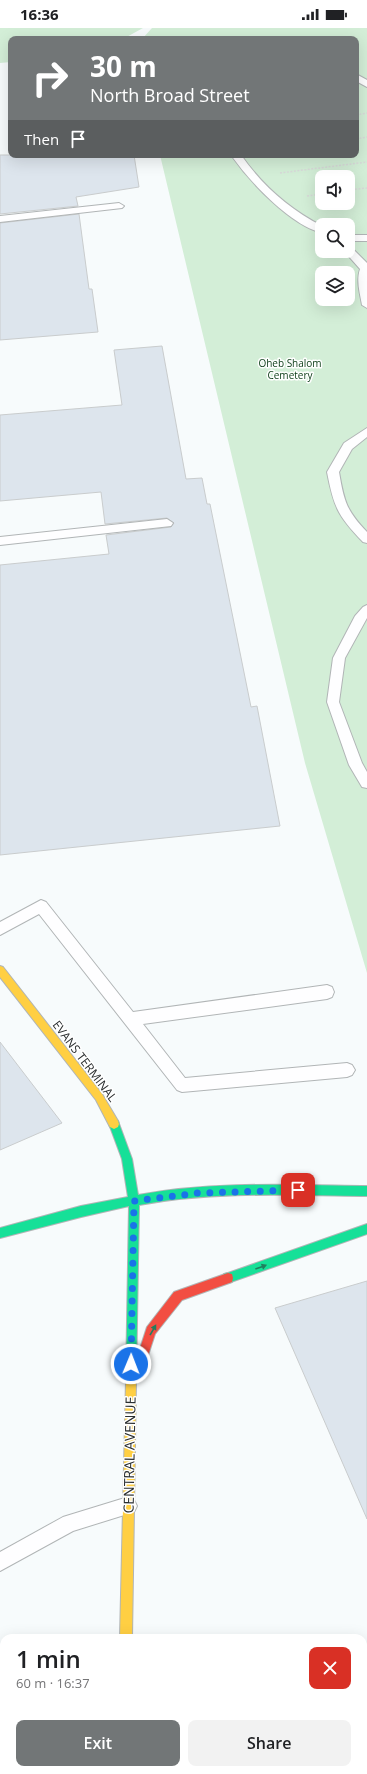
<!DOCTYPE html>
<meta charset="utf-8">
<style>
:root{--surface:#fff;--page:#f2f2f2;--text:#202124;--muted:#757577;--accent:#727677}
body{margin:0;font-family:"Open Sans",sans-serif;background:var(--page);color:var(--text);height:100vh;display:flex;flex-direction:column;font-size:15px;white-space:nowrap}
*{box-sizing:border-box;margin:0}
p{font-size:13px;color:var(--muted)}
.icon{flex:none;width:22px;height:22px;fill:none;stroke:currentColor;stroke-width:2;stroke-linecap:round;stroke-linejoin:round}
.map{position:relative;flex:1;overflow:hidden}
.drawer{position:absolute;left:0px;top:1606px;width:367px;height:140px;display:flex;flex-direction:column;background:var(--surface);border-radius:12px 12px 0 0;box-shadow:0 4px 16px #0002}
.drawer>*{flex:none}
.banner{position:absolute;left:8px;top:8px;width:351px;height:122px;border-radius:8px;box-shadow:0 4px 16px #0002;background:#727677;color:#fff;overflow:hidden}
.tools{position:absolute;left:315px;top:142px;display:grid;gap:8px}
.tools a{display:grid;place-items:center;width:40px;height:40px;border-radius:8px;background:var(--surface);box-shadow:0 4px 16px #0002;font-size:20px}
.pin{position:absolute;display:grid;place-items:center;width:34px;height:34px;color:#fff;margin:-17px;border-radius:8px;box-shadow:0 2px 6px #0006}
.me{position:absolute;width:44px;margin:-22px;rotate:1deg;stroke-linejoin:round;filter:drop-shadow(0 0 3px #0008)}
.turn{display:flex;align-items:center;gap:14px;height:84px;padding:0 16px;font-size:18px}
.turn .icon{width:52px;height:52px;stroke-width:2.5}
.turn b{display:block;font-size:28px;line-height:34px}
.then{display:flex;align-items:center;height:38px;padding:0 16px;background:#0003;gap:8px;font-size:15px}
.round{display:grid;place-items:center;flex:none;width:42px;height:42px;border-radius:8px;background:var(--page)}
.overview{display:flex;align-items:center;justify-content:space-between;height:68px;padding:0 16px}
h1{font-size:24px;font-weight:600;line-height:30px}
.cta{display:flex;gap:8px;margin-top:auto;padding:8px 16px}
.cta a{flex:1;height:46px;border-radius:8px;background:var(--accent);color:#fff;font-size:16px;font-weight:600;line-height:46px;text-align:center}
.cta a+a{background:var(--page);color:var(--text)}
.status{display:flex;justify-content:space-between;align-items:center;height:28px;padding:0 20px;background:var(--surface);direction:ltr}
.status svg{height:11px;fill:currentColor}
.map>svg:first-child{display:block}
.green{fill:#d3eed7;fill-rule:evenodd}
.building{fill:#dde5ed;stroke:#c9cccd}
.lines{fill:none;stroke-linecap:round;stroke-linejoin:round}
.lane-casing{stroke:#b1b5b6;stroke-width:2}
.street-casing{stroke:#b1b5b6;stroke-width:2}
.fast-casing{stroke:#b1b5b6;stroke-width:2}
.slow-casing{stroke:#b1b5b6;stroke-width:2}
.jam-casing{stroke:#b1b5b6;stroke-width:2}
.path{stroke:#d8d9d9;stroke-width:1.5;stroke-dasharray:2 1.5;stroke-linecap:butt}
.lane{fill:#fefeff;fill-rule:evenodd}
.street{fill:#fefeff;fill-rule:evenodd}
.fast{fill:#16e098;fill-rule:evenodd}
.slow{fill:#ffcf43;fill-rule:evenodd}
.jam{fill:#f24e42;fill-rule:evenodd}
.oneway{fill:#217e5e}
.route{stroke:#1a73e8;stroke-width:7;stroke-dasharray:0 12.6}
.labels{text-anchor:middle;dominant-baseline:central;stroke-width:3;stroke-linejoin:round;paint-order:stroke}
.far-park-label{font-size:10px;fill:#0a3b15;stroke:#fff}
.street-label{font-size:12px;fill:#2a2e2f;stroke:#fff}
.near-street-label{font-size:14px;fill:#2a2e2f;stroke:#fff}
</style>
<div class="status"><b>16:36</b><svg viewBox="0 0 49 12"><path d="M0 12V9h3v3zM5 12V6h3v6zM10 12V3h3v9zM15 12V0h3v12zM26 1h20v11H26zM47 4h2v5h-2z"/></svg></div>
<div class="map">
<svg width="367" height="1746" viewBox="0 0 367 1746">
<rect width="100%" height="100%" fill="#f7fbfc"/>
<!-- green -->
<path class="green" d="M0,0H143L123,11H11V34L0,35Z
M152,0H367V945L305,735L160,127H356V11H142ZM322,149H348V175H322ZM322,197H348V223H322ZM322,245H348V271H322Z"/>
<!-- building -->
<path class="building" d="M0,127H134L139,159L76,169L78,178L0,186Z
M79,186L89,261H92L98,304L0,312V195Z
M162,318L186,451L202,450L207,476H210L251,679L257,678L280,798L0,827V537L109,526L106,507L171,499L174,495L167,490L105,496L101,464L0,473V387L122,377L114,322Z
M0,1014L62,1095L0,1122Z
M367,1253V1491L275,1280Z"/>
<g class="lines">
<!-- lane casing -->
<g class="lane-casing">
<path id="lane" d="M356,46L367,52V59L356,53Z
M231,127H241C262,157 289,181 322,198V205C290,197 250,154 231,127Z
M119,175L124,178L122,180L0,194V188Z
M348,207H367V213H348Z
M348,218L351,219L367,235V280L362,277C360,265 356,253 360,241L344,223H348Z
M367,400V409L352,421L339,444C344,473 346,482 367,504V515L363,514C338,488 334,480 327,444L344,415Z
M167,491L173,495L171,498L0,517V509Z
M367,577V590L345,630L339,674L362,735L367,744V760L362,759L349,737L327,674L333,630L355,588L363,579Z
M41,872L46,874L133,984L327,957L332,959L334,964L332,969L327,971L143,996L185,1050L347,1035L352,1037L355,1042L352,1047L347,1049L182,1064L177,1062L39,886L0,907V894Z
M128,1469L134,1472L137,1478L134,1484L73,1503L0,1543V1524L63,1489Z"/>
</g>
<!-- street casing -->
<g class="street-casing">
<path id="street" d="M109,1742H139V1746H109Z"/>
</g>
<!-- fast casing -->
<g class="fast-casing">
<path id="fast" d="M114,1091L118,1093L132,1131L138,1167C213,1153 291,1157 367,1158V1168C291,1167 214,1163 139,1177L136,1352L135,1356L131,1357L127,1356L126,1352L129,1178L81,1189L0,1210V1200L81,1178L128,1169L122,1131L109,1096L110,1093Z
M367,1196V1206L228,1255L224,1254L223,1250L224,1246L228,1245Z"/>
</g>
<!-- slow casing -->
<g class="slow-casing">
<path id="slow" d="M0,938L3,939L102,1066L118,1093L119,1096L118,1099L114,1101L110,1099L96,1072L0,949Z
M131,1347L135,1348L136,1352L132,1610H120L126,1352L127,1348Z"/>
</g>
<!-- jam casing -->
<g class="jam-casing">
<path id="jam" d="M228,1245L232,1246L233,1250L232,1254L182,1272L155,1306L141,1349L137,1350L133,1349L132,1345L147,1299L174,1264Z"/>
</g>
<!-- path -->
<path class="path" d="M356,87L367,85
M356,111L367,109
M280,145L367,134
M348,162L367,160
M307,168L322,166"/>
<!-- lane -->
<use href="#lane" class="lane"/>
<!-- street -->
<use href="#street" class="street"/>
<!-- fast -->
<use href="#fast" class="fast"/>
<!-- slow -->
<use href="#slow" class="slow"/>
<!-- jam -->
<use href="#jam" class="jam"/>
</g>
<!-- one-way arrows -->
<defs><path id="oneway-solid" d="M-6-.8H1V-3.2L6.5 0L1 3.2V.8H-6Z"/></defs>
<g class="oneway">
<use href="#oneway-solid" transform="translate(261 1239) rotate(-20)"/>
<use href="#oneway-solid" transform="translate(153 1302) rotate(-60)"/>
</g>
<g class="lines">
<!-- route -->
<path class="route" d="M131,1336L134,1173L198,1165L298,1162"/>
</g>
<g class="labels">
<!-- far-park labels -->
<g class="far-park-label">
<text x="290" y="335">Oheb Shalom<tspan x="290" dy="12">Cemetery</tspan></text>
</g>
<!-- street labels -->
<g class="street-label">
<text transform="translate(85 1033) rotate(53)">EVANS TERMINAL</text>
</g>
<!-- near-street labels -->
<g class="near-street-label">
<text transform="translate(129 1427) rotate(-89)">CENTRAL AVENUE</text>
</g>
</g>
</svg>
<div class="tools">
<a><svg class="icon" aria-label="sound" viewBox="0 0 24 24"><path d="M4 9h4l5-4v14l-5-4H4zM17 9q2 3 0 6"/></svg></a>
<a><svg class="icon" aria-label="search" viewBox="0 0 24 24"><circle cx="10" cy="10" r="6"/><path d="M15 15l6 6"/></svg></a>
<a><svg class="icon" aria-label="layers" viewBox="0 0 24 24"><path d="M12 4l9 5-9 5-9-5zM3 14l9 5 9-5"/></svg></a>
</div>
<div class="pin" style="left:298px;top:1162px;background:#d93025"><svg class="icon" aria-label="arrive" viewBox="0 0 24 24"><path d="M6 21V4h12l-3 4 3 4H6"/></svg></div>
<svg class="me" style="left:131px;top:1336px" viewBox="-20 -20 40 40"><circle r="17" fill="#1a73e8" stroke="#fff" stroke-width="3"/><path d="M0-11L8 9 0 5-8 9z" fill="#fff"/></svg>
<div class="banner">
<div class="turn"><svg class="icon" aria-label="right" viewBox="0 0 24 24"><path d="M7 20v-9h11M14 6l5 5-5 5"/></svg><div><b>30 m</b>North Broad Street</div></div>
<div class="then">Then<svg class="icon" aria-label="arrive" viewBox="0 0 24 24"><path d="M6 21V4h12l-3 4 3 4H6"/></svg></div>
</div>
<section class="drawer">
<div class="overview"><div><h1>1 min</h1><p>60 m · 16:37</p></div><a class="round" style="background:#d93025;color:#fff"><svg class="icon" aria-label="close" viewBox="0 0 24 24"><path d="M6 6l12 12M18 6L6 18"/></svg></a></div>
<div class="cta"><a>Exit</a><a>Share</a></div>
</section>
</div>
